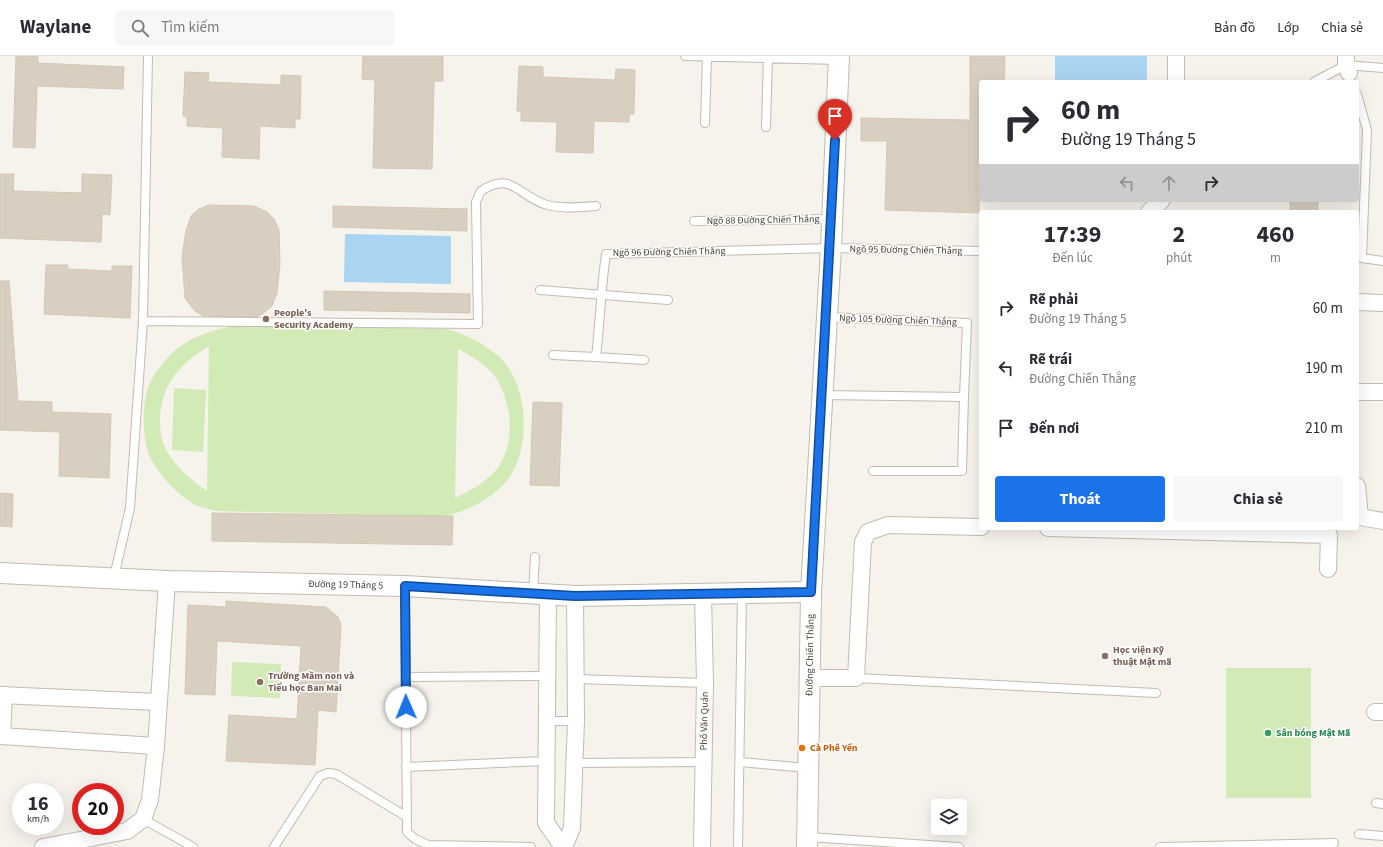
<!DOCTYPE html>
<html lang="vi">
<meta charset="utf-8">
<style>
:root{--surface:#fff;--page:#f7f7f7;--text:#2b2b33;--muted:#7c7c81;--line:#e1e1e2;--accent:#1a73e8}
body{margin:0;font-family:"Source Sans 3",sans-serif;background:var(--page);color:var(--text);height:100vh;display:flex;flex-direction:column;font-size:15px;white-space:nowrap}
*{box-sizing:border-box;margin:0}
p{font-size:13px;color:var(--muted)}
.icon{flex:none;width:22px;height:22px;fill:none;stroke:currentColor;stroke-width:2;stroke-linecap:round;stroke-linejoin:round}
.map{position:relative;flex:1;overflow:hidden}
.drawer{position:absolute;left:979px;top:154px;width:380px;height:320px;display:flex;flex-direction:column;background:var(--surface);border-radius:4px;box-shadow:0 4px 16px #0002}
.drawer>*{flex:none}
.top-card{position:absolute;left:979px;top:24px;width:380px;height:122px;border-radius:4px;box-shadow:0 4px 16px #0002;background:#fff;color:var(--text);overflow:hidden}
.fabs{position:absolute;left:931px;top:743px;display:grid;gap:8px}
.fabs a{display:grid;place-items:center;width:36px;height:36px;border-radius:4px;background:var(--surface);box-shadow:0 4px 16px #0002;font-size:20px}
.speed{position:absolute;left:12px;top:727px;display:flex;gap:8px;font-size:20px;font-weight:700;text-align:center}
.speed>*{display:grid;place-content:center;width:52px;height:52px;border-radius:50%;background:var(--surface);box-shadow:0 4px 16px #0002;line-height:1}
.speed small{font-size:10px;font-weight:400}
.speed .limit{border:6px solid #d22;background:#fff;color:#111}
.pin{position:absolute;display:grid;place-items:center;width:34px;height:34px;color:#fff;margin:-41px -17px;border-radius:50% 50% 50% 0;rotate:-45deg;box-shadow:0 0 4px #0007}
.pin .icon{rotate:45deg}
.me{position:absolute;width:44px;margin:-22px;rotate:359deg;stroke-linejoin:round;filter:drop-shadow(0 0 3px #0008)}
.turn{display:flex;align-items:center;gap:14px;height:84px;padding:0 16px;font-size:18px}
.turn .icon{width:52px;height:52px;stroke-width:2.5}
.turn b{display:block;font-size:28px;line-height:34px}
.lanes{display:flex;align-items:center;height:38px;padding:0 16px;background:#0003;justify-content:center;gap:20px;direction:ltr}
.lanes .off{opacity:.35}
.eta{display:flex;justify-content:space-evenly;align-items:center;height:68px;text-align:center}
.eta b{font-size:24px;font-weight:700;line-height:28px}
.primary-button{display:flex;gap:8px;margin-top:auto;padding:8px 16px}
.primary-button a{flex:1;height:46px;border-radius:4px;background:var(--accent);color:#fff;font-size:16px;font-weight:700;line-height:46px;text-align:center}
.primary-button a+a{background:var(--page);color:var(--text)}
ul{padding:0;list-style:none}
li{display:flex;align-items:center;gap:12px;height:60px;padding:0 16px}
li div{flex:1}
li b{display:block;font-size:15px}
li em{font-style:normal}
header{display:flex;align-items:center;gap:24px;box-sizing:border-box;height:56px;padding:0 20px;background:var(--surface);border-bottom:1px solid var(--line)}
header strong{font-size:19px}
nav{display:flex;gap:22px;margin-inline-start:auto;font-size:14px}
.search{width:280px;height:36px;background:var(--page);display:flex;align-items:center;gap:10px;box-sizing:border-box;padding:0 14px;border-radius:4px;color:var(--muted);font-size:15px}
.map>svg:first-child{display:block}
.green{fill:#d2eab5;fill-rule:evenodd}
.water{fill:#a9d4f2}
.building{fill:#d8cfc1;stroke:#d3c7b4}
.lines{fill:none;stroke-linecap:round;stroke-linejoin:round}
.service-casing{stroke:#c2bbae;stroke-width:10}
.minor-casing{stroke:#c2bbae;stroke-width:18}
.tertiary-casing{stroke:#c2bbae;stroke-width:22}
.service{stroke:#fff;stroke-width:8}
.minor{stroke:#fff;stroke-width:16}
.tertiary{stroke:#fff;stroke-width:20}
.route-casing{stroke:#114b97;stroke-width:10}
.route{stroke:#1a73e8;stroke-width:7}
.education-dot{fill:#8d6e63;stroke:#fff;stroke-width:1.5}
.leisure-dot{fill:#2e9e5b;stroke:#fff;stroke-width:1.5}
.food-dot{fill:#e8710a;stroke:#fff;stroke-width:1.5}
.labels{text-anchor:middle;dominant-baseline:central;stroke-width:3;stroke-linejoin:round;paint-order:stroke}
.street-label{font-size:10px;fill:#4b4439;stroke:#fff}
.education-label{font-size:10px;font-weight:bold;fill:#785e54;stroke:#fff;text-anchor:start}
.leisure-label{font-size:10px;font-weight:bold;fill:#27864d;stroke:#fff;text-anchor:start}
.food-label{font-size:10px;font-weight:bold;fill:#c56008;stroke:#fff;text-anchor:start}
</style>
<header>
<strong>Waylane</strong>
<div class="search"><svg class="icon" aria-label="search" viewBox="0 0 24 24"><circle cx="10" cy="10" r="6"/><path d="M15 15l6 6"/></svg>Tìm kiếm</div>
<nav><a>Bản đồ</a><a>Lớp</a><a>Chia sẻ</a></nav>
</header>
<div class="map">
<svg width="1383" height="791" viewBox="0 0 1383 791">
<rect width="100%" height="100%" fill="#f6f3ec"/>
<!-- green -->
<path class="green" d="M240,269L447,273C467,279 481,286 497,299C530,326 533,397 504,428C488,445 468,454 446,460L215,455C208,452 198,451 192,447C175,436 161,421 151,403C142,385 142,349 148,331C153,319 164,305 173,296C193,279 215,273 240,269ZM209,290L207,435C191,424 178,413 168,397C162,388 160,375 160,365C160,330 180,307 209,290ZM458,293C472,300 490,311 498,325C512,351 515,384 499,410C489,425 471,434 455,442Z
M174,332L206,334L203,396L172,394Z
M232,606L281,608L280,642L231,640Z
M1226,612H1311V742H1226Z"/>
<!-- water -->
<path class="water" d="M1055,0H1147V26H1055Z
M345,178L451,180V228L344,226Z"/>
<!-- building -->
<path class="building" d="M16,0H38V7L124,11L123,33L37,30L35,92L13,91Z
M363,0H443V25H434L432,113L373,112L375,24L362,23Z
M970,0H1005L1004,26H981L979,157L885,154L887,85H861V62L970,64Z
M519,10L543,11V21L615,24L616,13L635,14L634,58H629V66L594,65L593,97L556,96L557,66L521,65V55H517Z
M185,16L209,17L208,26L281,29V19L301,20L300,63H295V72L260,70L259,103L222,101L223,72L187,70V61L183,60Z
M0,118H14L13,135L82,137V118L112,119L110,159L102,158L101,186L0,182Z
M1290,144H1318V156H1290Z
M209,149L254,150L267,156L274,163L279,174L280,208L277,237L272,250L262,258L256,261L203,260L194,254L185,242L182,200L186,175L191,160L199,153Z
M333,150L467,153V175L333,171Z
M46,209H68L67,213L112,215V210H132L130,262L44,258Z
M0,225H9L18,345L52,346V356L111,358L109,422L59,420L60,376L0,374Z
M324,235L470,238V257L324,254Z
M533,346L562,347L559,430L530,429Z
M0,437L13,438L12,471L0,470Z
M212,457L453,460L452,489L212,485Z
M226,545L326,551L338,561L341,569L336,656L318,654L315,709L226,705L229,659L297,663L301,590L217,585L215,639L185,638L188,549L226,551Z"/>
<g class="lines">
<!-- service casing -->
<g class="service-casing">
<path id="service" d="M685,0L838,4
M1314,26L1346,9L1383,12
M1357,38L1367,74L1362,202L1383,205
M705,67L707,0
M766,71L768,0
M694,165L831,163
M540,234L668,244
M827,261L967,267L964,341
M143,265L478,268L476,146L481,135C512,114 519,141 547,149C563,153 580,151 596,150
M553,299L596,301C600,266 601,232 606,198L831,192L981,195
M596,301L644,304
M823,339L964,341L962,415H873
M114,521L130,452L143,265L148,0
M405,530L407,776L415,783L428,789L531,791
M533,537L535,501
M406,621L546,620
M856,622L1156,637
M576,623L705,627
M546,665H576
M740,706L808,712
M574,707L703,706
M406,711L545,705
M1376,747L1383,748
M143,763L193,791
M1359,778L1383,780
M808,781L959,791
M274,791L320,720L328,717L336,718L407,761
M738,791L742,538
M1160,791L1334,787"/>
</g>
<!-- minor casing -->
<g class="minor-casing">
<g id="minor">
<path d="M1346,0V9L1349,17"/>
<path d="M1176,26V0"/>
<path d="M1149,156L1162,144"/>
<path d="M1357,246L1383,247"/>
<path d="M1357,336H1383"/>
<path d="M1357,430L1360,461L1383,465"/>
<path d="M1048,472L1329,479L1328,513"/>
<path d="M548,539L546,767L563,791"/>
<path d="M810,622H856L863,486L868,476L888,469L981,471"/>
<path d="M0,639L158,646"/>
<path d="M1375,656H1383"/>
<path d="M0,680L156,690"/>
<path d="M2,680L4,639"/>
<path d="M43,791L127,775L143,763L150,744L156,690L167,525"/>
<path d="M564,791L572,772L576,665L575,540"/>
<path id="s1" d="M702,791L705,627L703,539"/>
</g>
</g>
<!-- tertiary casing -->
<g class="tertiary-casing">
<g id="tertiary">
<path id="s2" d="M0,517L167,525L405,530L575,540L811,536"/>
<path id="s3" d="M807,791L811,536L831,192L839,0"/>
</g>
</g>
<!-- service -->
<use href="#service" class="service"/>
<!-- minor -->
<use href="#minor" class="minor"/>
<!-- tertiary -->
<use href="#tertiary" class="tertiary"/>
</g>
<g class="lines">
<!-- route casing -->
<g class="route-casing">
<path id="route" d="M406,651L405,530L575,540L811,536L835,84"/>
</g>
<!-- route -->
<use href="#route" class="route"/>
</g>
<!-- markers -->
<g class="education-dot">
<circle cx="266" cy="263" r="4"/>
<circle cx="1105" cy="600" r="4"/>
<circle cx="260" cy="626" r="4"/>
</g>
<circle class="leisure-dot" cx="1268" cy="677" r="4"/>
<circle class="food-dot" cx="802" cy="692" r="4"/>
<g class="labels">
<!-- street labels -->
<g class="street-label">
<text transform="translate(763 164) rotate(-1)">Ngõ 88 Đường Chiến Thắng</text>
<text transform="translate(906 194) rotate(1)">Ngõ 95 Đường Chiến Thắng</text>
<text transform="translate(669 196) rotate(-1)">Ngõ 96 Đường Chiến Thắng</text>
<text transform="translate(898 264) rotate(2)">Ngõ 105 Đường Chiến Thắng</text>
<text stroke="none"><textPath href="#s2" startOffset="346">Đường 19 Tháng 5</textPath></text>
<text stroke="none"><textPath href="#s3" startOffset="192">Đường Chiến Thắng</textPath></text>
<text stroke="none"><textPath href="#s1" startOffset="126">Phố Văn Quán</textPath></text>
</g>
<!-- education labels -->
<g class="education-label">
<text x="274" y="257">People's<tspan x="274" dy="12">Security Academy</tspan></text>
<text x="1113" y="594">Học viện Kỹ<tspan x="1113" dy="12">thuật Mật mã</tspan></text>
<text x="268" y="620">Trường Mầm non và<tspan x="268" dy="12">Tiểu học Ban Mai</tspan></text>
</g>
<!-- leisure labels -->
<g class="leisure-label">
<text x="1276" y="677">Sân bóng Mật Mã</text>
</g>
<!-- food labels -->
<g class="food-label">
<text x="810" y="692">Cà Phê Yến</text>
</g>
</g>
</svg>
<div class="fabs">
<a><svg class="icon" aria-label="layers" viewBox="0 0 24 24"><path d="M12 4l9 5-9 5-9-5zM3 14l9 5 9-5"/></svg></a>
</div>
<div class="speed"><div>16<small>km/h</small></div><div class="limit">20</div></div>
<div class="pin" style="left:835px;top:84px;background:#d93025"><svg class="icon" aria-label="arrive" viewBox="0 0 24 24"><path d="M6 21V4h12l-3 4 3 4H6"/></svg></div>
<svg class="me" style="left:406px;top:651px" viewBox="-20 -20 40 40"><circle r="19" fill="#fff"/><path d="M0-13L10 11 0 6-10 11z" fill="#1a73e8"/></svg>
<div class="top-card">
<div class="turn"><svg class="icon" aria-label="right" viewBox="0 0 24 24"><path d="M7 20v-9h11M14 6l5 5-5 5"/></svg><div><b>60 m</b>Đường 19 Tháng 5</div></div>
<div class="lanes"><svg class="icon off" aria-label="left" viewBox="0 0 24 24"><path d="M17 20v-9H6M10 6l-5 5 5 5"/></svg><svg class="icon off" aria-label="ahead" viewBox="0 0 24 24"><path d="M12 20V5M6 11l6-6 6 6"/></svg><svg class="icon" aria-label="right" viewBox="0 0 24 24"><path d="M7 20v-9h11M14 6l5 5-5 5"/></svg></div>
</div>
<section class="drawer">
<div class="eta">
<div><b>17:39</b><p>Đến lúc</p></div>
<div><b>2</b><p>phút</p></div>
<div><b>460</b><p>m</p></div>
</div>
<ul>
<li><svg class="icon" aria-label="right" viewBox="0 0 24 24"><path d="M7 20v-9h11M14 6l5 5-5 5"/></svg><div><b>Rẽ phải</b><p>Đường 19 Tháng 5</p></div><em>60 m</em></li>
<li><svg class="icon" aria-label="left" viewBox="0 0 24 24"><path d="M17 20v-9H6M10 6l-5 5 5 5"/></svg><div><b>Rẽ trái</b><p>Đường Chiến Thắng</p></div><em>190 m</em></li>
<li><svg class="icon" aria-label="arrive" viewBox="0 0 24 24"><path d="M6 21V4h12l-3 4 3 4H6"/></svg><div><b>Đến nơi</b></div><em>210 m</em></li>
</ul>
<div class="primary-button"><a>Thoát</a><a>Chia sẻ</a></div>
</section>
</div>
